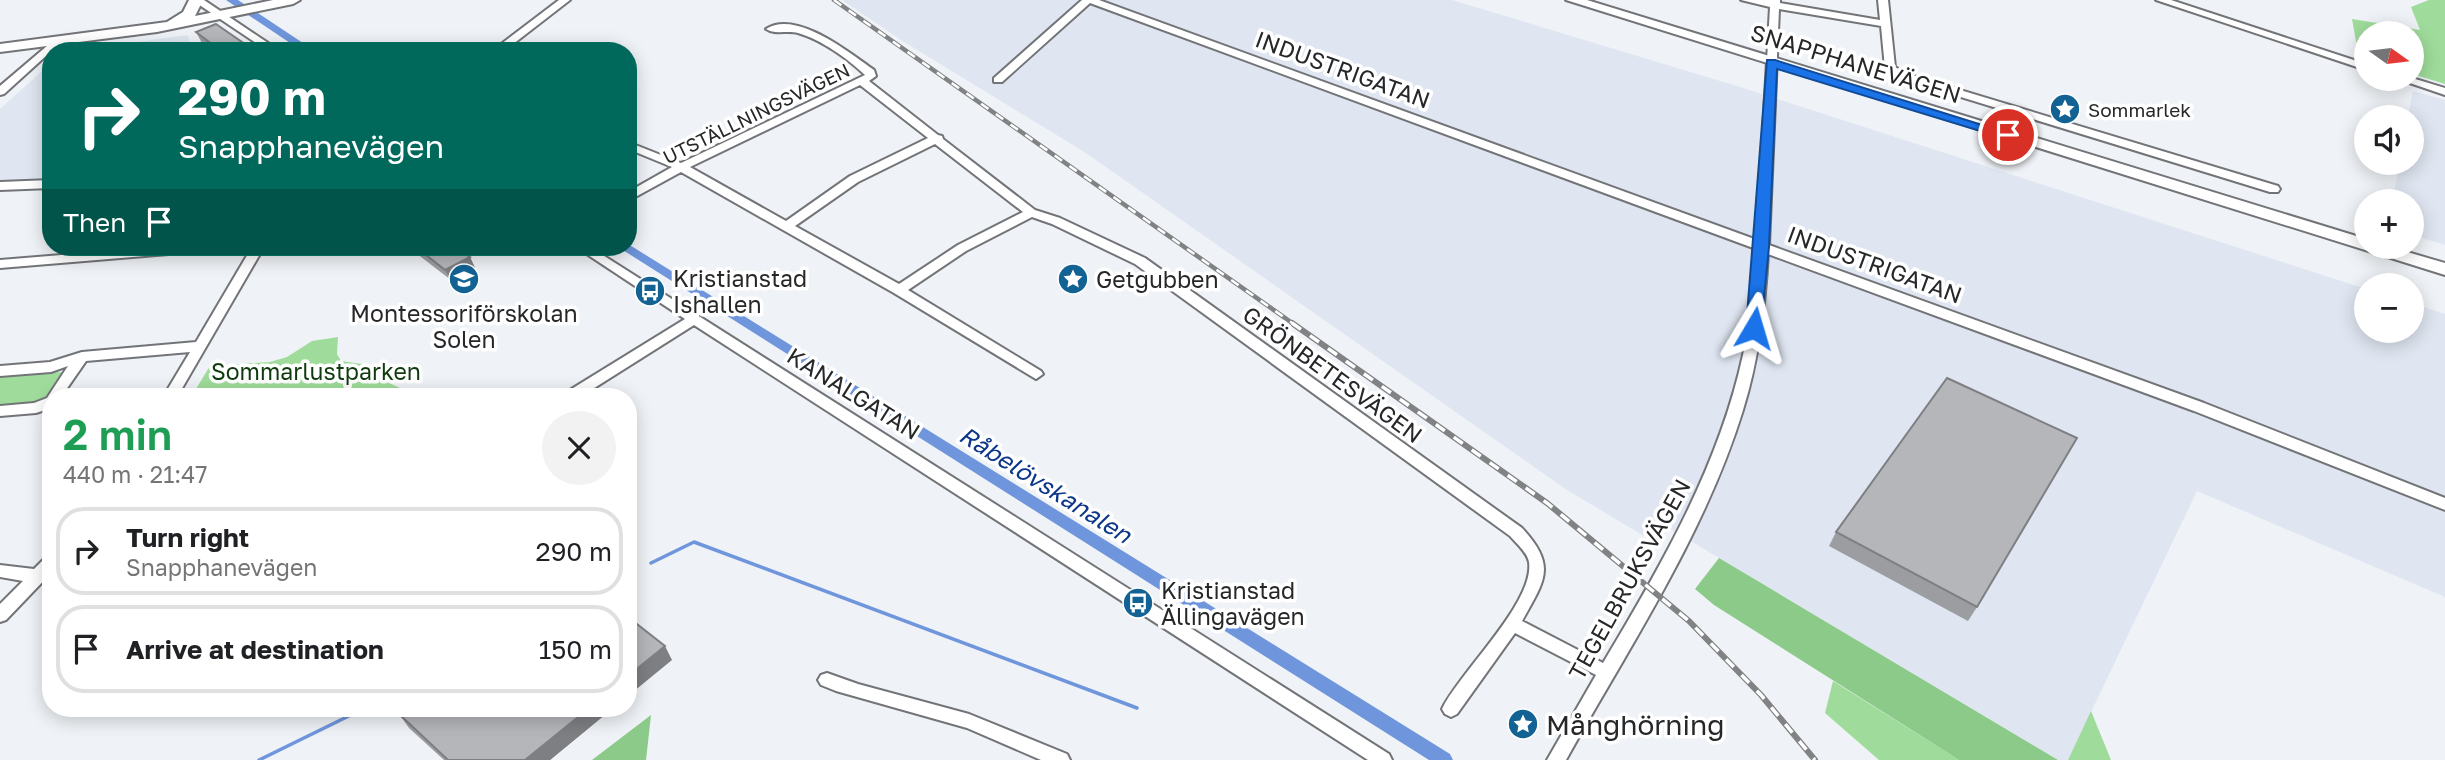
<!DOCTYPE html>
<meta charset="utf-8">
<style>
:root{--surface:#fff;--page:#f2f2f2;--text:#202124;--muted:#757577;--line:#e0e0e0}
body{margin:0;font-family:"Golos Text",sans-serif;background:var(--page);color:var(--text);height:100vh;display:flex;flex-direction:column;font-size:26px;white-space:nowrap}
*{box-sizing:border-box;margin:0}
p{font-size:23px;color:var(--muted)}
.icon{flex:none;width:38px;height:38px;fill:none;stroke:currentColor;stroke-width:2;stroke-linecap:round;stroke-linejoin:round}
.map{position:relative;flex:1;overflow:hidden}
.panel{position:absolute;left:42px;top:388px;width:595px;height:329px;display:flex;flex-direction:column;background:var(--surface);border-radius:28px;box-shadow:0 4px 18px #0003}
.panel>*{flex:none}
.top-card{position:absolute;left:42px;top:42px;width:595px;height:214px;border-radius:28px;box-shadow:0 4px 18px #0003;background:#00695c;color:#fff;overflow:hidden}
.needle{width:46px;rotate:104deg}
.controls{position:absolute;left:2354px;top:21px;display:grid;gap:14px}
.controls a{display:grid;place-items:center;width:70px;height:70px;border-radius:50%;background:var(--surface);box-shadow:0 4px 18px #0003;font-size:35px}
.pin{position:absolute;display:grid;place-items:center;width:60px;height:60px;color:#fff;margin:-30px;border:4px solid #fff;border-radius:50%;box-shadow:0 2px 7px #0007}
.me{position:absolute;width:77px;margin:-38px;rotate:7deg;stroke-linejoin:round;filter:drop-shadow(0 0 5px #0008)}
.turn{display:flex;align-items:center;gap:24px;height:147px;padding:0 21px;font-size:32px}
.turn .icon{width:91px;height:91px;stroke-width:2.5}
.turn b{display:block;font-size:49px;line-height:60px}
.then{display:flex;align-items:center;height:66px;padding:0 21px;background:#0003;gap:14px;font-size:26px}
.round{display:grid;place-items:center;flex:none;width:74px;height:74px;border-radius:37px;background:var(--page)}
.head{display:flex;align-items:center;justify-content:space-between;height:119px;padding:0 21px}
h1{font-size:42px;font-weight:600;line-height:52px;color:#1e9e55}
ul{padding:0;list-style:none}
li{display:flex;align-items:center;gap:21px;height:88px;margin:0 14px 10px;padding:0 7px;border:4px solid var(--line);border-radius:28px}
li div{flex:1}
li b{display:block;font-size:26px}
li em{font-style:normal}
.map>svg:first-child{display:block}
.built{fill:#dfe6f1}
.green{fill:#9fdc9b}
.forest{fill:#8bca88}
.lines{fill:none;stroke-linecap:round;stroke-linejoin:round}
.stream{stroke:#6f96dc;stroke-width:3.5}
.canal{fill:#6f96dc;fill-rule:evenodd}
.minor-casing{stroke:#727478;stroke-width:4}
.major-casing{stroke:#727478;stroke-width:4}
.minor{fill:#fff;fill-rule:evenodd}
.major{fill:#fff;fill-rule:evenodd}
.rail-far1-casing{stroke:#808284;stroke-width:4.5}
.rail-casing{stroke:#808284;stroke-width:6}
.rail-far1{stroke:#fff;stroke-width:2.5;stroke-dasharray:9;stroke-linecap:butt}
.rail{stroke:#fff;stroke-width:3.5;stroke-dasharray:11;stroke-linecap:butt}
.wall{fill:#9b9da0}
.shaded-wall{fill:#7e7f82}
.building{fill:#b4b6ba;stroke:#7e7f82;stroke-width:2}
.route{fill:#1a73e8;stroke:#114b97;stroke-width:2}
.labels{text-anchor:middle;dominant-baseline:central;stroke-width:7;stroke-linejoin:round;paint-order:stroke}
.far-poi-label{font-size:19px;fill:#262729;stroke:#fff;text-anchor:start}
.far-street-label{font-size:19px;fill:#262729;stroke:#fff}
.street-label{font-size:23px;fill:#262729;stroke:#fff}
.poi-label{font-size:23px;fill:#262729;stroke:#fff;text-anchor:start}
.park-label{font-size:23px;fill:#0f3b0f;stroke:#fff}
.water-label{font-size:24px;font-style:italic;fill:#0d3789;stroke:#fff}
.near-poi-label{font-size:28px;fill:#262729;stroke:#fff;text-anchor:start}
</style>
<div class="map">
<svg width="2445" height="760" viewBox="0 0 2445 760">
<rect width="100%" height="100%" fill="#eff2f6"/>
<!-- built -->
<path class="built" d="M842,0H1452L1740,87L2366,289V331H2412V303L2445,314V597L2197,491L2068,760H2058L1657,521L1649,539L1567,490L1086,153L901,40Z
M188,35L189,42L181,51H72Z
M51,63V182L0,184V109Z
M2413,91L2445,100V245L2412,235V201H2392L2400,163H2412V117H2408Z"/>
<!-- green -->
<path class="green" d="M2429,0H2445V84L2412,74V33H2366V60L2359,58L2352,19L2420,30L2411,7Z
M338,337L337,354L341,361L376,366L374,376L400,388L385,397H191L210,366L270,362L287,357L312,341Z
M61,372L64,374L40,404L0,408V376Z
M1833,681L1959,760H1879L1825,713Z
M2091,711L2111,760H2068Z"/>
<!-- forest -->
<path class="forest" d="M1719,558L2058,760H1959L1714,605L1695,589Z
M651,715L646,760H592Z"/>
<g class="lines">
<!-- stream -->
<path class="stream" d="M651,563L694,542L1137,708
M259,760L363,709"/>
<!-- canal -->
<path class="canal" d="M226,0H238L315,51H302Z
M628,244L1450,754L1453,760H1429L618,247H628Z"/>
<!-- minor casing -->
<g class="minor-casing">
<path id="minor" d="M192,0H204L280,51H268Z
M559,0H570L504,51H492Z
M1082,0H1099L1757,240L1770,7L1741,0H1780V3L1880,20L1878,0H1888L1895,67L1907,74L2278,186L2280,189L2278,192H2270L1899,78L1885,68L1881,26L1779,9L1769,245L2204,403L2445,498V510L2194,411L1768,254C1765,307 1759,359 1743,410C1704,536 1629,647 1566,760H1547L1596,675L1515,633L1457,714L1451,717L1445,714L1442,709C1459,673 1535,602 1529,562C1527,552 1517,544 1510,536L1135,264L1052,224L1032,217L966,251L908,290L1041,371L1043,374L1036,379L894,293L681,172L628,201V192L672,167L628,149V142L681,163L865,75C848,59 822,40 798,33C788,30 774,35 766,29C796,9 850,53 874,70L876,76L869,81L938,135L942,136L943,139L1035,210L1060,218L1145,258L1522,528C1557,566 1545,580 1522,621L1603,663C1661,566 1719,466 1743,355C1751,320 1754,284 1756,249L1090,3L1002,82H994V78ZM860,85L928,138L850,176L786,221L690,167ZM935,144L1023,212L958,245L899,284L795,226L858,182Z
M2156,0H2171L2366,64V70Z
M54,40L59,43L58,45L4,94L0,95V86Z
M2412,78L2445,88V95L2398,79Z
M51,180V188L0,190V182Z
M160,247H211L205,251L0,268V260Z
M252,247H264L177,397H163L190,352L86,361L61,397H51V408L36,413L0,416V406L34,403L47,398L68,366L51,372L0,376V366L50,362L82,352L196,342Z
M576,247H590L1389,754L1392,760H1368L694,325L580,397H563L565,393L685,319Z
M51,556V573L6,620L0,622V604L23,581L0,577V565L34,569L45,558Z
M827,673L858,684L969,714L1067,754L1070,760H1041L967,728L836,691L821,685L818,680L821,675Z"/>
</g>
<!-- major casing -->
<g class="major-casing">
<path id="major" d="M189,0H203L195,16L273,0H300L293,4L157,32L0,52V44L167,22L183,12Z
M1566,0H1587L2366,239V247H2390L2445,263V275Z"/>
</g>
<!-- minor -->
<use href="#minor" class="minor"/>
<!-- major -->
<use href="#major" class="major"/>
<!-- rail-far1 casing -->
<g class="rail-far1-casing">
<path id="rail-far1" d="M834,0L1295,325"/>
</g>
<!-- rail casing -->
<g class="rail-casing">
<path id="rail" d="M1292,323L1547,503L1689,621L1761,695L1815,760"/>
</g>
<!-- rail-far1 -->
<use href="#rail-far1" class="rail-far1"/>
<!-- rail -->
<use href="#rail" class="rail"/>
</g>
<!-- wall -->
<path class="wall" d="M196,32L255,51H211L203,45Z
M408,247H456L470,257L475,268L451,280Z
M1836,532L1977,607L1968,621L1829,546Z
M406,709H612L550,760H444L409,728L399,714Z"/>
<!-- shaded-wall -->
<path class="shaded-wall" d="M470,257L475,268L451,280L445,270Z
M665,646L672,660L628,696V676Z
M588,709H612L550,760H525Z"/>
<!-- building -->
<path class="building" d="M216,24L255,51H221L196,32Z
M416,247H456L470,257L445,270Z
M1947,378L2077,438L1977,607L1836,532Z
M628,617L665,646L628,676Z
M406,709H588L525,760H448L399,714Z"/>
<!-- route -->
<path class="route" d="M1767,60H1775L2014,135L2003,138L1777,69L1769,247L1761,328L1754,333L1746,328Z"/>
<!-- icons -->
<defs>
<g id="sight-disc" transform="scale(1.575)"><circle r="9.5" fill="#126294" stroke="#fff"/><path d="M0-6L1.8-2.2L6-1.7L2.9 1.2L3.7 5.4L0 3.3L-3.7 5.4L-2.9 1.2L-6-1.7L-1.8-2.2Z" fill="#fff"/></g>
<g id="school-disc" transform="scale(1.575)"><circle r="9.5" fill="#126294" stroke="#fff"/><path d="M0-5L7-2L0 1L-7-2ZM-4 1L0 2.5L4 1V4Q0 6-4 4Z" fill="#fff"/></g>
<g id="bus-disc" transform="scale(1.575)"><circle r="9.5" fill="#126294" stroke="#fff"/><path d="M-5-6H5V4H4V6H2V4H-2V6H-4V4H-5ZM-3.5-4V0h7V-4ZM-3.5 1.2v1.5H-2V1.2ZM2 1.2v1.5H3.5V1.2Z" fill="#fff"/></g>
</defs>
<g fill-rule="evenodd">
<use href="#sight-disc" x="2065" y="109"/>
<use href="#school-disc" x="464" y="279"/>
<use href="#sight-disc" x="1073" y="279"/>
<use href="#bus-disc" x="650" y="291"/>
<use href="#bus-disc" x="1138" y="603"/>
<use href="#sight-disc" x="1523" y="724"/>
</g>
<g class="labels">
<!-- far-poi labels -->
<g class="far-poi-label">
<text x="2088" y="109">Sommarlek</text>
</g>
<!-- far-street labels -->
<g class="far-street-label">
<text transform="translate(756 113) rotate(-26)">UTSTÄLLNINGSVÄGEN</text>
</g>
<!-- street labels -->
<g class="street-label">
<text transform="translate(1856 63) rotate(17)">SNAPPHANEVÄGEN</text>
<text transform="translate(1343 69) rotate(20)">INDUSTRIGATAN</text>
<text transform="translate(1875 264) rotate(20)">INDUSTRIGATAN</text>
<text transform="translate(1333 374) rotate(36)">GRÖNBETESVÄGEN</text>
<text transform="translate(854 393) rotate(32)">KANALGATAN</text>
<text transform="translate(1629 579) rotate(-61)">TEGELBRUKSVÄGEN</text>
</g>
<!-- poi labels -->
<g class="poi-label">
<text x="673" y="278">Kristianstad<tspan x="673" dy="26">Ishallen</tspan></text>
<text x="1096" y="279">Getgubben</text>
<text x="464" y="313" text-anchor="middle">Montessoriförskolan<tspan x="464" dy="26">Solen</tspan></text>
<text x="1161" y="590">Kristianstad<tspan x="1161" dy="26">Ällingavägen</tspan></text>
</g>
<!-- park labels -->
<g class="park-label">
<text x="316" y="371">Sommarlustparken</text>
</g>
<!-- water labels -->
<g class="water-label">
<text transform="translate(1046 484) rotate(32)">Råbelövskanalen</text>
</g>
<!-- near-poi labels -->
<g class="near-poi-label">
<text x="1546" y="724">Månghörning</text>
</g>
</g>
</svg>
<div class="controls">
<a><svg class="needle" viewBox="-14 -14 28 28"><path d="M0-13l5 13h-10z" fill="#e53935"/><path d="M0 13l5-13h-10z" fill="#757577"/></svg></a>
<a><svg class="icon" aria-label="sound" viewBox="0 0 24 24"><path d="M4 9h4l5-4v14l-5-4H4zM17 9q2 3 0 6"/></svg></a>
<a>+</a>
<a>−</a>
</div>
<div class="pin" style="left:2008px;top:135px;background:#d93025"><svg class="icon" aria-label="arrive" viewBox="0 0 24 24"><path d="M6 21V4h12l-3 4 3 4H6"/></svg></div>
<svg class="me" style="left:1754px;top:328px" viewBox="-20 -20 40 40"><path d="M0-17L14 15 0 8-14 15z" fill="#1a73e8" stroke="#fff" stroke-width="4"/></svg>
<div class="top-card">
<div class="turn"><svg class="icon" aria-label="right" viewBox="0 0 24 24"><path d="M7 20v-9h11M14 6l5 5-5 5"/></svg><div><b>290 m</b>Snapphanevägen</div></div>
<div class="then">Then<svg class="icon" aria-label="arrive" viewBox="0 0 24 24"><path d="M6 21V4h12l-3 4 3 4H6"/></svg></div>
</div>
<section class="panel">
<div class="head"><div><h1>2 min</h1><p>440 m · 21:47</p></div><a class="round"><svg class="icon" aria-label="close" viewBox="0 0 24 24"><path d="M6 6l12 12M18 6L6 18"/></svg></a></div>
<ul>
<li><svg class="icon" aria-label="right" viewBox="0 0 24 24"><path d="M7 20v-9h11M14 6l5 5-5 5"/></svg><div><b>Turn right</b><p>Snapphanevägen</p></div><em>290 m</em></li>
<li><svg class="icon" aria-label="arrive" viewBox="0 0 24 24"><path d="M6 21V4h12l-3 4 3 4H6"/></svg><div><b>Arrive at destination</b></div><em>150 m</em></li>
</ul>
</section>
</div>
